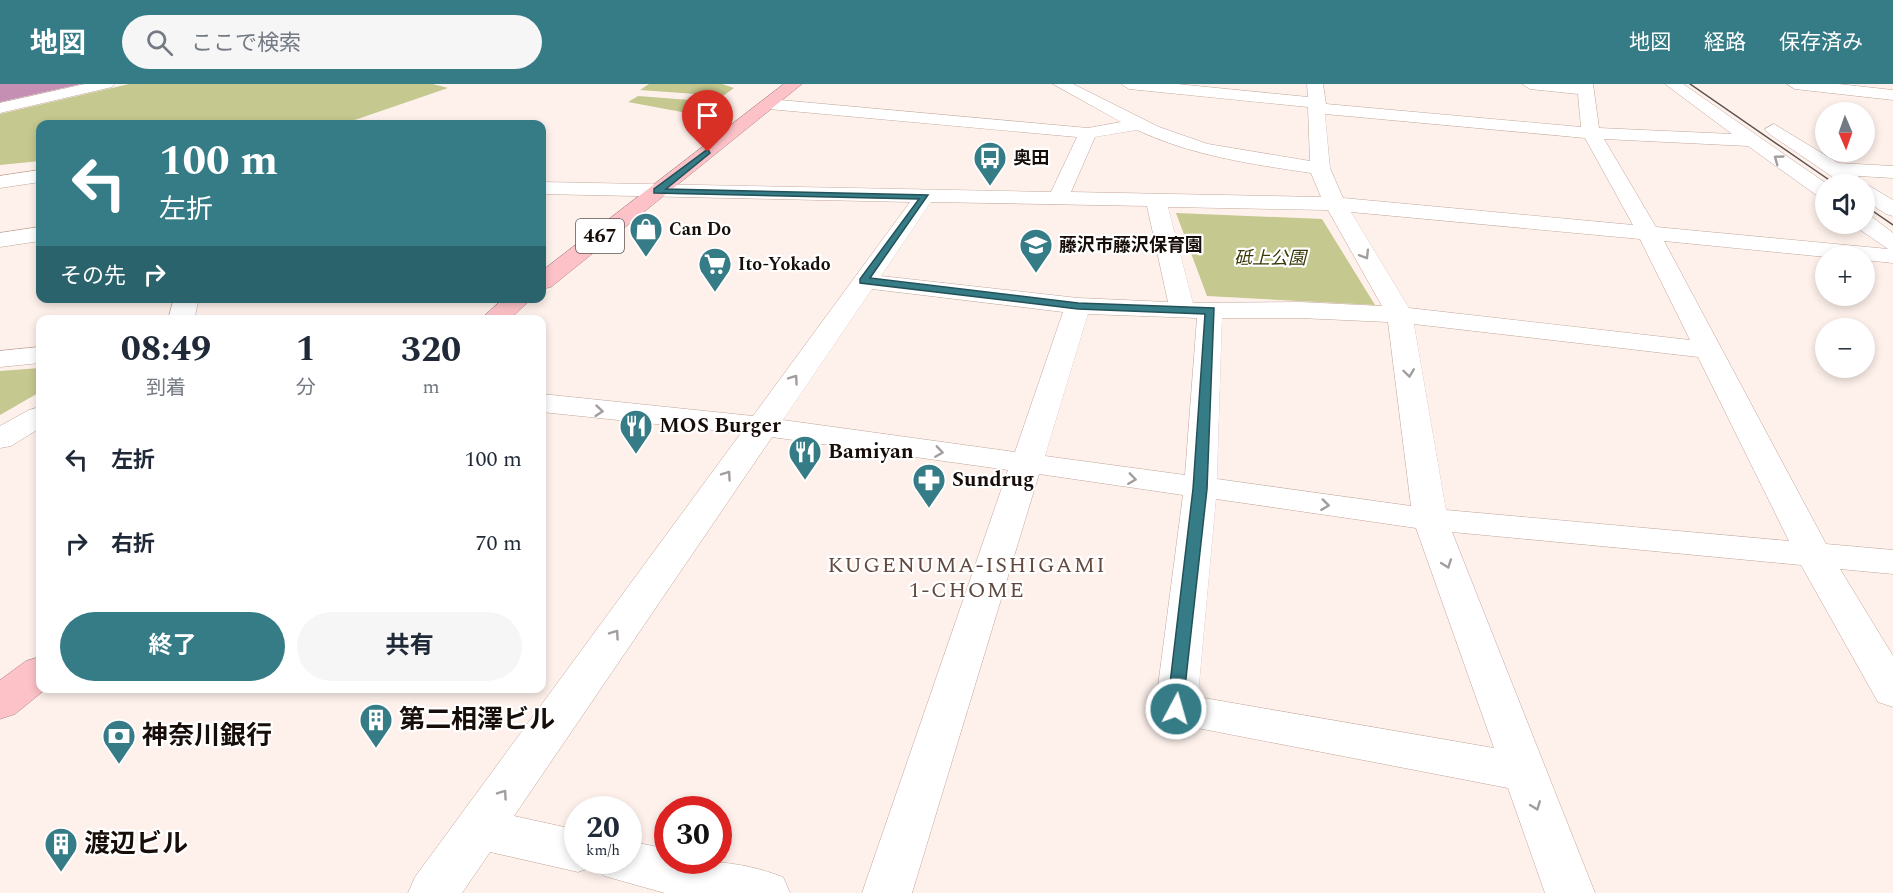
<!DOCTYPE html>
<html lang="ja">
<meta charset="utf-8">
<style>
:root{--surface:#fff;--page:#f6f6f7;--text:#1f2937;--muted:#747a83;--accent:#357c87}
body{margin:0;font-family:Spectral,"Noto Sans JP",serif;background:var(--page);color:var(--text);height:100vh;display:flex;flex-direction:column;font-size:22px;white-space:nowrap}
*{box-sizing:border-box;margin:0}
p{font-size:20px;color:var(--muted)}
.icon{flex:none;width:33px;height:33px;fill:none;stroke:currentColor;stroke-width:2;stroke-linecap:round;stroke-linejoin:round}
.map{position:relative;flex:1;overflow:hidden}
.sheet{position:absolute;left:36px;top:231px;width:510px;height:378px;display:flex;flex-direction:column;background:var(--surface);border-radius:12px;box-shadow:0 3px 9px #0003}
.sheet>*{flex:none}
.top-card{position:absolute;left:36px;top:36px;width:510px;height:183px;border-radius:12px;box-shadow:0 3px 9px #0003;background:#357c87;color:#fff;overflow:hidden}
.needle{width:39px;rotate:178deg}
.controls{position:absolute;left:1815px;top:18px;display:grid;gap:12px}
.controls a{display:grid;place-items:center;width:60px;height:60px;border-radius:50%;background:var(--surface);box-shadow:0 3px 9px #0003;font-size:30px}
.speed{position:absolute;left:564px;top:712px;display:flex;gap:12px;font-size:30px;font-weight:700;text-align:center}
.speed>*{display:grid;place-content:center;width:78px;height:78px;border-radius:50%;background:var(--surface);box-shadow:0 3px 9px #0003;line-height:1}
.speed small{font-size:15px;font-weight:400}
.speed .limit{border:9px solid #d22;background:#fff;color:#111}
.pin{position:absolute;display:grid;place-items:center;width:51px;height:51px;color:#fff;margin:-62px -26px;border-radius:50% 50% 50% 0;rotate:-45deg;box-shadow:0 0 6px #0007}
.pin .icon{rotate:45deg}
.me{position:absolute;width:66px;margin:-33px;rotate:6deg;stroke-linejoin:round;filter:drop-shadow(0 0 4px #0008)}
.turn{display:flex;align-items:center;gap:21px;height:126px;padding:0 24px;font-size:27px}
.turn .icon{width:78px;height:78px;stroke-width:2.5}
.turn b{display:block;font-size:42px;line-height:51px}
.then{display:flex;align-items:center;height:57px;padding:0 24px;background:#0003;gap:12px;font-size:22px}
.eta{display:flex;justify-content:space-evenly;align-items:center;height:102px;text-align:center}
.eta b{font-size:36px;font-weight:700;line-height:42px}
.primary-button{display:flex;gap:12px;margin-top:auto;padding:12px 24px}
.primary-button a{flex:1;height:69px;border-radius:36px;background:var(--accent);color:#fff;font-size:24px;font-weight:700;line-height:69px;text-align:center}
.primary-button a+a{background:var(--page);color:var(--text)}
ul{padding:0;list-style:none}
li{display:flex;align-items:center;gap:18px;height:84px;padding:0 24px}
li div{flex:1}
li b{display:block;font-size:22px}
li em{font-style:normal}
header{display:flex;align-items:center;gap:36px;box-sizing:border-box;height:84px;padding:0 30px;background:var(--accent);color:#fff}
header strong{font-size:28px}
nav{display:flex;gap:33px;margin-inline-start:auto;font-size:21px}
.search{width:420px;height:54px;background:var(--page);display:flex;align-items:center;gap:15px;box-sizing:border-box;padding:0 21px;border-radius:33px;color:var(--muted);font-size:22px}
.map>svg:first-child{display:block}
.green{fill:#c5c88f}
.water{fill:#c58fb4}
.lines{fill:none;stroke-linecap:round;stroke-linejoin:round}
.minor-casing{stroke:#c2a69a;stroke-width:1}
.highway-casing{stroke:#ac8385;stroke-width:1}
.minor{fill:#fff;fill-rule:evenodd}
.highway{fill:#fdc2c8;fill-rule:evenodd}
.tram{stroke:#5b504c;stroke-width:1.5}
.oneway{stroke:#a29e9d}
.route{fill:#357c87;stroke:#225158;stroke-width:1.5}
.labels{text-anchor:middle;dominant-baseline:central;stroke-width:4.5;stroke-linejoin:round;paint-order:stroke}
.far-poi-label{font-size:18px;font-weight:bold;fill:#170d09;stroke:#fff;text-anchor:start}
.far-park-label{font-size:18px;font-style:italic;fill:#383808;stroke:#fff}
.shield{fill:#fff;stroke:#5d5653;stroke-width:1.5}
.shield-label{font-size:20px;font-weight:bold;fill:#170d09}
.poi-label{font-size:21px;font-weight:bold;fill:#170d09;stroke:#fff;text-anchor:start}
.neighbourhood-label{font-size:22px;letter-spacing:1.5px;fill:#62493f;stroke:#fff}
.near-poi-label{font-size:26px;font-weight:bold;fill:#170d09;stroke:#fff;text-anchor:start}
</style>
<header>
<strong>地図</strong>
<div class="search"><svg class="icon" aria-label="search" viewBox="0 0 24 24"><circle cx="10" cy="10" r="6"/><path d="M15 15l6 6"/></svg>ここで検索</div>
<nav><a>地図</a><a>経路</a><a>保存済み</a></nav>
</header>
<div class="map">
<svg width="1893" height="809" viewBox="0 0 1893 809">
<rect width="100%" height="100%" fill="#fef1ec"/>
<!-- green -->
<path class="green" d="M129,0H433L448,4L343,40H40V77L0,81V30Z
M649,0H722L734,4L723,12L640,6Z
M638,12L716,18L698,31L628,18Z
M1176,129L1322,135L1375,221L1207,212Z
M40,284V308L0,331V287Z"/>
<!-- water -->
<path class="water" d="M0,0H81L0,18Z"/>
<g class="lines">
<!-- minor casing -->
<g class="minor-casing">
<path id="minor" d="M85,0H114L112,3L0,29V19Z
M1053,0H1073L1159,43L1208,60L1310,77L1308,23L1129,5L1121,0H1177L1308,13L1307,0H1323L1326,20L1581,43L1578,10L1530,5L1522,0H1593L1599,44L1732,50L1665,0H1683L1827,100L1826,115L1819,113L1748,62L1604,55L1656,143L1888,165L1856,143L1854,140H1864V132L1872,133L1893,149V179L1864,176V172L1826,173L1664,157L1826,460L1893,466V490L1840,485L1893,572V623L1878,618L1801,481L1452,448L1595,809H1545L1508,704L1161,637L1155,625L1183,411L1039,390L912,809H862L1008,386L772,353L514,732L578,746V777H628V757L668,765V777C712,777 740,777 783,793L790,809H665L604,792L597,778L595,782L578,788L490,768L462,809H408L415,793L741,349L542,328V310L753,332L910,118L542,110V98L1051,108L1077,53L769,25L761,20L769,15L1088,44L1121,38ZM1325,30L1585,54L1633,141L1343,114L1330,84ZM1137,46C1193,72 1251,80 1311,89L1321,113L1071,108L1095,53ZM931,118L1147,122L1168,218L1078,214L881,192ZM1168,123L1328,126L1382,222L1300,218L1193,219ZM1351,128L1640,155L1690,256L1409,224ZM872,205L1063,228L1015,368L783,336ZM1088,230L1197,234L1185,391L1045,372ZM1222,234H1300L1388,238L1411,422L1217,395ZM1414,240L1698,273L1789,457L1446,426ZM1216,415L1416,444L1494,664L1198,613Z
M1787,0H1838L1893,6V16L1795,5Z
M1774,40L1838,79L1893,82V94L1858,92L1866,100L1893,116V132L1886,130L1864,116V100H1843L1768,49L1765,45Z
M40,86V98L0,104V92Z
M40,143V157L0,163V149Z
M174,214H199L194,236H168Z
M40,263V279L0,283V267Z
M40,323V344L11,362L0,364V342L29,326Z"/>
</g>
<!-- highway casing -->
<g class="highway-casing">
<path id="highway" d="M784,0H802L551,203L542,205V187Z
M504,214H532L509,236H480Z
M40,573V604H47L15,630L0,635V596L26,577Z"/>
</g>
<!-- minor -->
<use href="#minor" class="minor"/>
<!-- highway -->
<use href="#highway" class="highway"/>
<!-- tram -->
<path class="tram" d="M1690,0L1835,100
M1864,121L1893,141"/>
</g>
<!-- one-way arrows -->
<defs><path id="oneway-chevron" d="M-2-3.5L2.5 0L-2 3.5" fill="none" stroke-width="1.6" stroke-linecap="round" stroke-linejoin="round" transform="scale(1.5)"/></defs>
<g class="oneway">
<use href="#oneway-chevron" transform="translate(1778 75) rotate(-144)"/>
<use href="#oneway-chevron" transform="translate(1365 171) rotate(59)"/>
<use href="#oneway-chevron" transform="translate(1409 289) rotate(82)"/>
<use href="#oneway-chevron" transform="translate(794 295) rotate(-55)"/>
<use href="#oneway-chevron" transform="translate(599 327) rotate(5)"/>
<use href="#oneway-chevron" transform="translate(939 368) rotate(8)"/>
<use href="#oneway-chevron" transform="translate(727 391) rotate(-55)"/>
<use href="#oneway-chevron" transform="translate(1132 395) rotate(8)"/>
<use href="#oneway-chevron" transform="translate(1325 421) rotate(7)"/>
<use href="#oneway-chevron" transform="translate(1447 480) rotate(70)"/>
<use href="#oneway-chevron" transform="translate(615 550) rotate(-55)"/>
<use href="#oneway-chevron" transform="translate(503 710) rotate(-55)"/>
<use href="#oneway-chevron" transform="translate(1536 722) rotate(69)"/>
</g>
<!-- route -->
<path class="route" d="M708,65L710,69L666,105L928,111L870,194L1078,219L1214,224L1207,405L1182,630H1170L1167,625L1193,405L1205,230L1078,225L860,199V195L919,115L654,109V105Z"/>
<!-- icons -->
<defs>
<g id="bus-pin" transform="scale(1.725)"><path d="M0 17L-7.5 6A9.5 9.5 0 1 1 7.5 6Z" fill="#357c87" stroke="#fff"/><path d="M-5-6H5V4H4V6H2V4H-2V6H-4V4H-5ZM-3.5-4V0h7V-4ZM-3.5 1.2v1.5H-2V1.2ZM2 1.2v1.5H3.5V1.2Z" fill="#fff"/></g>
<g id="shop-pin" transform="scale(1.725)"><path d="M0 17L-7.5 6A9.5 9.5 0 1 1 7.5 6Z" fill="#357c87" stroke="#fff"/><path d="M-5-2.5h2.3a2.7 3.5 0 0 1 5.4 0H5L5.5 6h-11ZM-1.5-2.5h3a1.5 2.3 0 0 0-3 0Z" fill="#fff"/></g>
<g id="school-pin" transform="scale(1.725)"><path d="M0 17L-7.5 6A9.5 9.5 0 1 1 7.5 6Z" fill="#357c87" stroke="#fff"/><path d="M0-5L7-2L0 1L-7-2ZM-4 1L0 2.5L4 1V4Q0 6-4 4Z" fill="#fff"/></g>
<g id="supermarket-pin" transform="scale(1.725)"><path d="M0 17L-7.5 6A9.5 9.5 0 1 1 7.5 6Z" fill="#357c87" stroke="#fff"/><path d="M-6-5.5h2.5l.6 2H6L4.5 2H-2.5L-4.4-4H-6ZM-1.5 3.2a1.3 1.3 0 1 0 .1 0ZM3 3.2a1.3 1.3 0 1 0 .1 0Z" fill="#fff"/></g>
<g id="restaurant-pin" transform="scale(1.725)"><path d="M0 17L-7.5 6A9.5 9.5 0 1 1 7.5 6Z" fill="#357c87" stroke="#fff"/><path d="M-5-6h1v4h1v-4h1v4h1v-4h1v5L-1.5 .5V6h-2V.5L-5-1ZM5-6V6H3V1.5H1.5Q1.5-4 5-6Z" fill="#fff"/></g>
<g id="pharmacy-pin" transform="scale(1.725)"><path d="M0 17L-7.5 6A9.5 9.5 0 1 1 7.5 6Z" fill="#357c87" stroke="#fff"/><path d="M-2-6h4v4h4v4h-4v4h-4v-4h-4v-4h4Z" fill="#fff"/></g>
<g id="building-pin" transform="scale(1.725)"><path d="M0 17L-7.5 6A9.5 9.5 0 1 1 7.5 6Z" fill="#357c87" stroke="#fff"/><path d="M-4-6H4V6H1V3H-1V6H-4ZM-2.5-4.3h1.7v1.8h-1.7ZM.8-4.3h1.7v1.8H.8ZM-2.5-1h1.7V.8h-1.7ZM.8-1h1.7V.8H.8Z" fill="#fff"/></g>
<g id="bank-pin" transform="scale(1.725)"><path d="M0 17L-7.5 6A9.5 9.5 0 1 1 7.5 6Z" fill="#357c87" stroke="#fff"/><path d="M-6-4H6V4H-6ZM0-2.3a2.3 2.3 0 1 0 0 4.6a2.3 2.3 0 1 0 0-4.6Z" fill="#fff"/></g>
</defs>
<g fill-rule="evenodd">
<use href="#bus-pin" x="990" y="74"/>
<use href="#shop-pin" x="646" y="145"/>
<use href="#school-pin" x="1036" y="161"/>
<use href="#supermarket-pin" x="715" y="180"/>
<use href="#restaurant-pin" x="636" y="342"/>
<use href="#restaurant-pin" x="805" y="368"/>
<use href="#pharmacy-pin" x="929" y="396"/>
<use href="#building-pin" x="376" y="636"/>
<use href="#bank-pin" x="119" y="652"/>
<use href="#building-pin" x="61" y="760"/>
</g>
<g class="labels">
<!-- far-poi labels -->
<g class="far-poi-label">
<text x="1013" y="74">奥田</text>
<text x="669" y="145">Can Do</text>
<text x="1059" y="161">藤沢市藤沢保育園</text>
<text x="738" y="180">Ito-Yokado</text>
</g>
<!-- far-park labels -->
<g class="far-park-label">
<text x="1270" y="174">砥上公園</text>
</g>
<!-- shield labels -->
<rect class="shield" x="576" y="135" width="48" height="34" rx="4.5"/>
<g class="shield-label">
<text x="600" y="152">467</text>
</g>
<!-- poi labels -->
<g class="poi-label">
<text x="659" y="342">MOS Burger</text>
<text x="828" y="368">Bamiyan</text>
<text x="952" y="396">Sundrug</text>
</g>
<!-- neighbourhood labels -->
<g class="neighbourhood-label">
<text x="967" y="481">KUGENUMA-ISHIGAMI<tspan x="967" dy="25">1-CHOME</tspan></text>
</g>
<!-- near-poi labels -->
<g class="near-poi-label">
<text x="399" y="636">第二相澤ビル</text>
<text x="142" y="652">神奈川銀行</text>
<text x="84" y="760">渡辺ビル</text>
</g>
</g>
</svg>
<div class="controls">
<a><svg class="needle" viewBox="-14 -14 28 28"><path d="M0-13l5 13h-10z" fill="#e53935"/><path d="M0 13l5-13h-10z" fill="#747a83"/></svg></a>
<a><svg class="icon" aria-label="sound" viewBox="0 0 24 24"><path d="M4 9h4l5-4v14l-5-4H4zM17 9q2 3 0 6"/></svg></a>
<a>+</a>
<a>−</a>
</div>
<div class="speed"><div>20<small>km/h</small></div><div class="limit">30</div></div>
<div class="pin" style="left:708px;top:68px;background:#d93025"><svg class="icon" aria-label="arrive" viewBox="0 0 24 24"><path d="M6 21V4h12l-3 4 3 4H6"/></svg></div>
<svg class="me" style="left:1176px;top:625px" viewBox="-20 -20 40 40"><circle r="17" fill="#357c87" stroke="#fff" stroke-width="3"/><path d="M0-11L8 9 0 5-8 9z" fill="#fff"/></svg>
<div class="top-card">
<div class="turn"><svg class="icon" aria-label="left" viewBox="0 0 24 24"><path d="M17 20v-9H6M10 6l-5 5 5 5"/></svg><div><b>100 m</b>左折</div></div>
<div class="then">その先<svg class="icon" aria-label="right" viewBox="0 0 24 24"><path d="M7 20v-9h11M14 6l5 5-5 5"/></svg></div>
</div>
<section class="sheet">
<div class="eta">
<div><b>08:49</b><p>到着</p></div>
<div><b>1</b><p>分</p></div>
<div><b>320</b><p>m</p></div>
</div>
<ul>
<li><svg class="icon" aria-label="left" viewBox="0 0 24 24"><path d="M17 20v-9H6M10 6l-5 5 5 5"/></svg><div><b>左折</b></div><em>100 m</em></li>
<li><svg class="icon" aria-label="right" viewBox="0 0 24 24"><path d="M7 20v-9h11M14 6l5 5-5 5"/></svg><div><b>右折</b></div><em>70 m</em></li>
</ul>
<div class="primary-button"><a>終了</a><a>共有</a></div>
</section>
</div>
